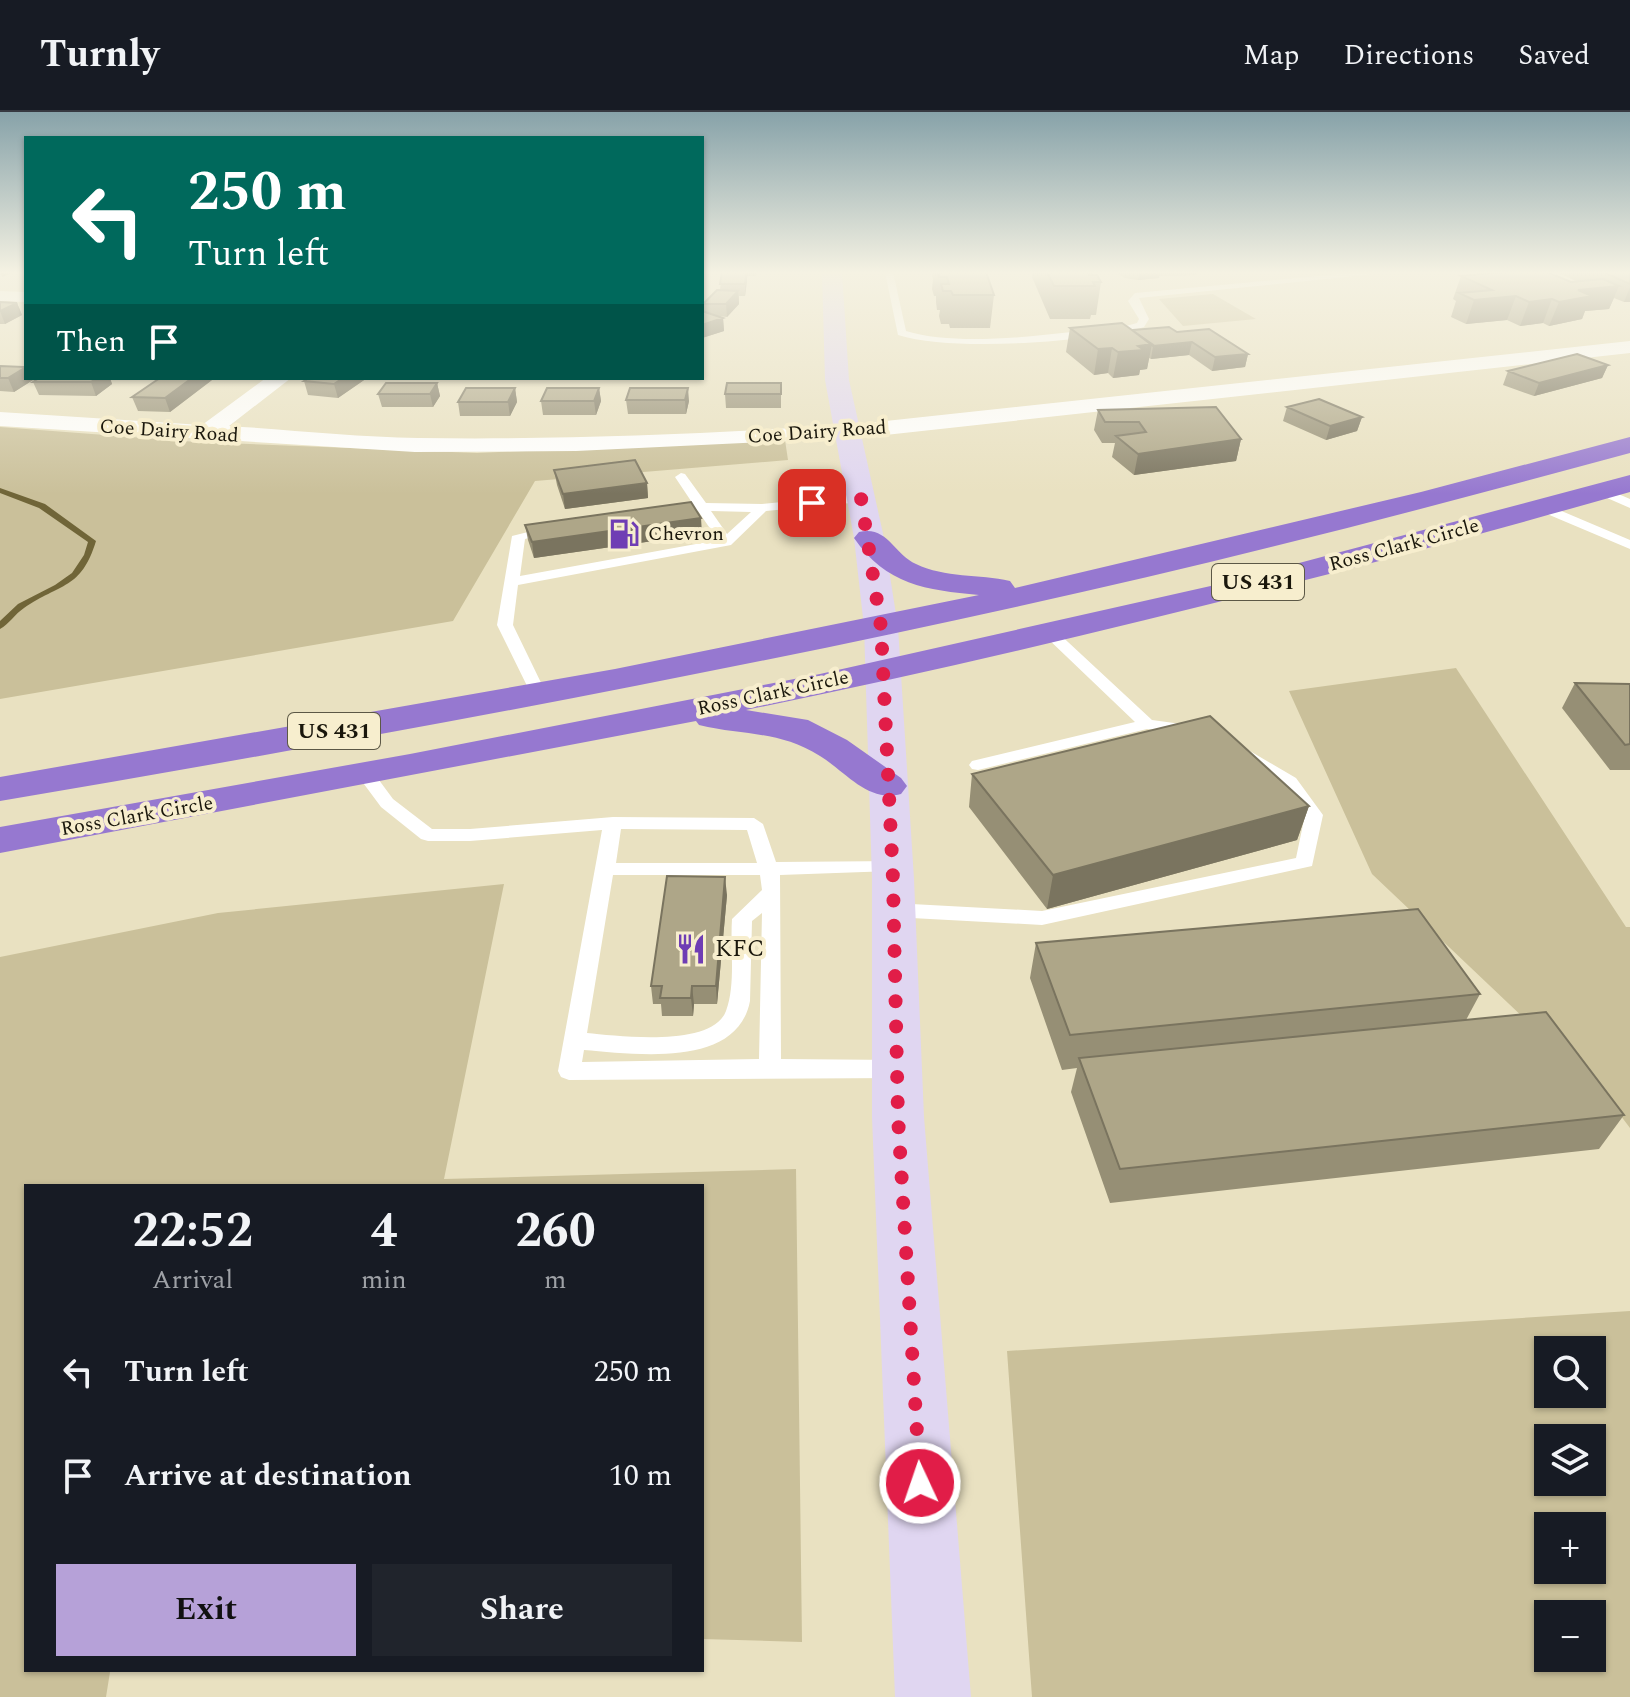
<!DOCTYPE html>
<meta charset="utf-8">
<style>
:root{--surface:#171b24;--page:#20242c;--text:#f1f3f6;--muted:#9ea1a6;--line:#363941;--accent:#b6a1d8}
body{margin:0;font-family:Spectral,serif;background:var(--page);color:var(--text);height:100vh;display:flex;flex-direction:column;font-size:30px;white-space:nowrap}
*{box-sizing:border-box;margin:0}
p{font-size:26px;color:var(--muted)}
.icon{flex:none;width:44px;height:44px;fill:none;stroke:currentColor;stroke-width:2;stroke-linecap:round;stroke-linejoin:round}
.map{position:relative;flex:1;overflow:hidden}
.side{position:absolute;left:24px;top:1072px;width:680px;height:488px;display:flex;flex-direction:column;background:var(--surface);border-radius:0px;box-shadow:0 2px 6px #0004}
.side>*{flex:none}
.hud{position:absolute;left:24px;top:24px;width:680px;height:244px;border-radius:0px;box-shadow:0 2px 6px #0004;background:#00695c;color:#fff;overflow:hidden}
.tools{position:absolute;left:1534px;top:1224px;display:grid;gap:16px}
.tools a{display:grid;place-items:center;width:72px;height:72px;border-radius:0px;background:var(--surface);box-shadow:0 2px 6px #0004;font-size:40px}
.pin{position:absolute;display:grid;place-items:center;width:68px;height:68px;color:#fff;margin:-34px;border-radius:16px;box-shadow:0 4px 12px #0006}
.me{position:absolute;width:88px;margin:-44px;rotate:357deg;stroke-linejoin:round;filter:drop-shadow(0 0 6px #0008)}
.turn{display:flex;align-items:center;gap:28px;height:168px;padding:0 32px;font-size:36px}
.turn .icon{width:104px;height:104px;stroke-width:2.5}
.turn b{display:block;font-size:56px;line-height:68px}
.then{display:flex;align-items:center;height:76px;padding:0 32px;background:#0003;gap:16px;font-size:30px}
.eta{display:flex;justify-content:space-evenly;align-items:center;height:136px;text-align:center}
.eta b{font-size:48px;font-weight:700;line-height:56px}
.button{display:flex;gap:16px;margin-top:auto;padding:16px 32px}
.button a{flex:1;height:92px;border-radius:0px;background:var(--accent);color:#111;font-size:32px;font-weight:700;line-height:92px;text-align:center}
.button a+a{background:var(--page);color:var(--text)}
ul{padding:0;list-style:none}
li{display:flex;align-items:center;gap:24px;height:104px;padding:0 32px}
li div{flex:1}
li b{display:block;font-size:30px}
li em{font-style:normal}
header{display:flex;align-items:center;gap:48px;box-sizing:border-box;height:112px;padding:0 40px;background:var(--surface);border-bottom:2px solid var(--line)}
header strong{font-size:38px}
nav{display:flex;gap:44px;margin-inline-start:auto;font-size:28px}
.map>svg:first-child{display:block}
.green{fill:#cac09a;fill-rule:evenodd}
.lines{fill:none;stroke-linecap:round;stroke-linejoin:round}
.stream{fill:#706538;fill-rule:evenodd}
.lane{fill:#fff;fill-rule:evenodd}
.street{fill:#fff;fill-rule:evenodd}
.secondary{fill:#e0d6f1;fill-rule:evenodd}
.highway{fill:#9678d0;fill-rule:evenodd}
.wall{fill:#968f75}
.shaded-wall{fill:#7a745f}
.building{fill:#aea688;stroke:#7a745f;stroke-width:2}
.route{stroke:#e11d48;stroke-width:14;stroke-dasharray:0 25.2}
.labels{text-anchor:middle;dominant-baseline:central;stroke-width:8;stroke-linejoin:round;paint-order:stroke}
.far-street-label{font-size:20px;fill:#1a170c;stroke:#f7eece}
.far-poi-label{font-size:20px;fill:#1a170c;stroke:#f7eece;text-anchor:start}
.shield{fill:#f7eece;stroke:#5c5846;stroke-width:2}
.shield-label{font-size:22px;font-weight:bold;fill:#1a170c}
.poi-label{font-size:24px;fill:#1a170c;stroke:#f7eece;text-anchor:start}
</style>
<header>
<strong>Turnly</strong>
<nav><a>Map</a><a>Directions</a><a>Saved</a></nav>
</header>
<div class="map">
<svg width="1630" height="1585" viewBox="0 0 1630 1585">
<rect width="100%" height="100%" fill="#e9e1c1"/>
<!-- green -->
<path class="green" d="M1213,182L1256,207L1183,214L1159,187Z
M0,315L197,330L477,341L785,328L788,348L535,369L453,509L0,587Z
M1456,556L1626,815H1630V1016L1605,983L1372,762L1289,579Z
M504,772L444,1067L796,1057L802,1530L702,1527V1074H26V1558H117L110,1560L106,1585H0V845L218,801Z
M1630,1199V1585H1032L1007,1239ZM1592,1238V1282H1548V1238ZM1592,1326V1370H1548V1326ZM1592,1414V1458H1548V1414ZM1592,1502V1546H1548V1502Z"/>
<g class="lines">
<!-- stream -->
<path class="stream" d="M0,376L45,392L96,429C81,478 60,471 24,496C15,502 9,512 0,517V509L18,492L55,473L72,461L84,443L88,430L39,396L0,381Z"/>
<!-- lane -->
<path class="lane" d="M885,160H893L906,219C965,237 1063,220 1126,214L1137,211L1139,207L1128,189L1135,181L1361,160H1394L1139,186L1149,207L1144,215L1130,219C1072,230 953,240 898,223Z
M681,361L685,362L706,391L762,392L861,382L867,386L861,390L766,399L731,433L518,473L513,513L546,581L544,584H532L497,513L512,424L552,414L559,418L525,427L520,464L718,428L698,399L670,403L664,399L693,392L675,365ZM711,399L751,400L727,422Z
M1602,375L1630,387V396L1598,382V376Z
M1545,392L1630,428V437L1540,399L1539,396Z
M1049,515L1054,517L1152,608L1196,614L1198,618L1196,622L1147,617L978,658L972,657L969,653L972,649L1135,610L1044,523L1041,520Z
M1238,632L1296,666L1323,703L1312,754L1042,813L893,805L883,798L893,791L1042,799L1296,746L1305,703L1284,674L1232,641L1229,637Z
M367,659L373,660L393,687L432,717H470L613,705L754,706L763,712L776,750L899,749L902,753L892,759L780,763L781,947L898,948L906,951L909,957L906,963L898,966L569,968L561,965L558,959L602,718L470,729H428L421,727L381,695L358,664ZM621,717L747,718L757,751H616ZM613,763H760L762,778L732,807C730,836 736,872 726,899C712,936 618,924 587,921ZM762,801L759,947L582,950L584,938C635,942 737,957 750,889L752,809Z"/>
<!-- street -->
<path class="street" d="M0,179L26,180V190L0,189Z
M1630,229V241L867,325L576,339L415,340L0,314V300L202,313L266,266H291L229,314C292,318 355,325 418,326C567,328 718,322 867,311Z"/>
<!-- secondary -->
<path class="secondary" d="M822,160H842L849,268L884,426L898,515L914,767L924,1005L971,1585H895L872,1005V767L864,515L854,426L825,268Z"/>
<!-- highway -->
<path class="highway" d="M1630,325V341C1428,396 1225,449 1020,494C682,569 341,631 0,689V665L615,557L979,483C926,478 886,473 854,426L859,420C887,413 894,442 916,452C945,466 979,462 1010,469L1015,476L1421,380Z
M1630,363V380C1338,463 1043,537 746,598L808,608L847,628L901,666L907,674L901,682C868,691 846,660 820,644C778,618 744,624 699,613L696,609L0,741V715L410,642L820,562L1224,471Z"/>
</g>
<!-- wall -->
<path class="wall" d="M722,160H756V164H747L745,184H739V192L727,205L718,204L723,206L724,219L702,226L703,192L720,178Z
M931,160H986L994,183L990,216H950L949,212H941L939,204L940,198H937L936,190V184H934L932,177L933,167Z
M1032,160H1093V163L1101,170L1096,203H1091L1090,207H1050L1032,165Z
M1115,160H1222L1215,161H1198L1197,163L1159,164V166L1138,168L1125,166Z
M1557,160H1630V190H1624L1614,186L1609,197L1585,199L1582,207L1549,214L1543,211L1520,214L1507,208L1466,212L1451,205L1456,189L1453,187L1461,164L1578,170Z
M0,190L17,191L22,203L5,212H0Z
M1070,216L1177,220L1248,242L1245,255L1212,259L1189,243L1151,247L1149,246L1147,257L1140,258L1139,263L1113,266L1108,261L1094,263L1066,240Z
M1608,253L1602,266L1534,284L1503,273L1508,259Z
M0,254L26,266H32L33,268L14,280L0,279Z
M39,266H110L112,272L96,284L39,283L33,270Z
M309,266H367L338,286L308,283L304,269Z
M212,268L170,300L138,299L132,285Z
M437,271L440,284L433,295H382L378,282Z
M781,271V296H726L725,282Z
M515,276L517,290L510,304H460L458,290Z
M599,276L601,289L596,303H543L541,289Z
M630,276L689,289L686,302H628L626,288Z
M1287,295L1362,305L1357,319L1326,328L1283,309Z
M1098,298L1241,327L1236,349L1134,363L1112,345L1115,331H1102L1094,318Z
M554,358L647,371L648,386L565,397L557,373Z
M525,413L702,422L534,446L528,428Z
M1575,571L1630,572V658H1610L1562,596Z
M972,662L1309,694L1297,728L1047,797L969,695Z
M727,783L717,892H694L693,904H662L661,892H653L651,874Z
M1036,831L1480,882L1466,908L1624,1003L1599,1037L1110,1091L1071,980L1077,956L1062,958L1030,866Z"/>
<!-- shaded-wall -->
<path class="shaded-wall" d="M0,160H15L2,165Z
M747,160V170L745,184V172Z
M1140,160H1160L1159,166L1138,168Z
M1619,174L1609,197L1585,199L1582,207L1549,214L1559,190L1578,178Z
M1630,175V190H1624Z
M738,179L739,192L727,205L726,192Z
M1516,184L1507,208L1466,212L1474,188Z
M1552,187L1543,211L1520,214L1529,190Z
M17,191L22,203L5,212L0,199Z
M723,206L724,219L702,226V213Z
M1192,230L1189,243L1151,247L1153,234Z
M1152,232L1147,257L1140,258L1139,263L1113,266L1118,240L1138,234Z
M1112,236L1108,261L1094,263L1098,237Z
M1248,242L1245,255L1212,259L1215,245Z
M1608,253L1602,266L1534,284L1539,271Z
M26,255V266H32L33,268L14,280L8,266Z
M97,266H110L112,272L96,284L91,270Z
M192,266H211L212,268L170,300L165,286Z
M343,266H367L338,286L334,272Z
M437,271L440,284L433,295L430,282Z
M515,276L517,290L510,304L508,290Z
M599,276L601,289L596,303L594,289Z
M688,276L689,289L686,302L685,288Z
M1362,305L1357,319L1326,328L1330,314Z
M1241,327L1236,349L1134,363L1138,342Z
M647,371L648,386L565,397L563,382Z
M701,406L702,422L534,446L532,430Z
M1309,694L1297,728L1047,797L1053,763Z
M725,765L727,783L717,892L716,874Z
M692,874L694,892L693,904L691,886Z"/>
<!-- building -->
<path class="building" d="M722,160H747L745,172H720Z
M938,160H986L994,183H953L951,179H943L941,172H949L947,165H939Z
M1047,160H1088L1089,163H1097L1101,170H1093L1095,174H1054Z
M1504,160H1547L1571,170L1603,167L1619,174L1578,178L1592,184L1559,190L1552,187L1529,190L1516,184L1474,188L1459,181L1492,178L1461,164Z
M1603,160H1630V172Z
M717,178L738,179L726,192H703Z
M0,190L17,191L0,199Z
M702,199L723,206L702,213Z
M1122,211L1152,232L1138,234L1144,238L1118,240L1112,236L1098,237L1070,216Z
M1169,215L1177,220L1209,217L1248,242L1215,245L1192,230L1153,234L1132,218Z
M1577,242L1608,253L1539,271L1508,259Z
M0,254L26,255L8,266H0Z
M39,266H97L91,270H33Z
M160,266H192L165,286L132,285Z
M309,266H343L334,272L304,269Z
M386,271H437L430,282H378Z
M727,271H781V282H725Z
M466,276H515L508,290H458Z
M547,276H599L594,289H541Z
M630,276H688L685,288H626Z
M1319,287L1362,305L1330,314L1287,295Z
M1216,295L1241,327L1138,342L1116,324L1146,320L1139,310H1105L1098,298Z
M635,348L647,371L563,382L554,358Z
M691,390L701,406L532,430L525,413Z
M1575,571L1630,572V632L1625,633Z
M1210,604L1309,694L1053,763L972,662Z
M667,764L725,765L716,874H692L691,886H660L662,874H651Z
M1418,797L1480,882L1070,923L1036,831Z
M1546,900L1624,1003L1120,1057L1079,946Z"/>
<!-- sky -->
<linearGradient id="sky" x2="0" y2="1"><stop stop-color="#87a2a9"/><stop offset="0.42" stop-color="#f5f2e3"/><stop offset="1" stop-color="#f5f2e3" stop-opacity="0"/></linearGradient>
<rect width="1630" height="382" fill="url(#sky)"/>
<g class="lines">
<!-- route -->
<path class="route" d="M812,391L861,386L881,515L893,767L898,1005L920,1371"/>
</g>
<!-- icons -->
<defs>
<g id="fuel-bare" transform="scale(2.4)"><path d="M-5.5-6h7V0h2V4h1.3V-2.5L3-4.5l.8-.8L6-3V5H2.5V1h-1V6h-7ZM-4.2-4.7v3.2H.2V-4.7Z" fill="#6f3db4" stroke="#f7eece" stroke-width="2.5" paint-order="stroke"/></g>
<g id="restaurant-bare" transform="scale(2.4)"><path d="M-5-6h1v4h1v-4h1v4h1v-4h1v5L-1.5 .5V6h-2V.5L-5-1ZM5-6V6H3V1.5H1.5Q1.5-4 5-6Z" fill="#6f3db4" stroke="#f7eece" stroke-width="2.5" paint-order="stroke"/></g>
</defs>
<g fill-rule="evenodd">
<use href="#fuel-bare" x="624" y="422"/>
<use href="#restaurant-bare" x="691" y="837"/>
</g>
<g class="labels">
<!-- far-street labels -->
<g class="far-street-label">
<text transform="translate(169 319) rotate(4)">Coe Dairy Road</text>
<text transform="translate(817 320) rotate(-4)">Coe Dairy Road</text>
<text transform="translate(1404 433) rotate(-15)">Ross Clark Circle</text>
<text transform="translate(773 581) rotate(-12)">Ross Clark Circle</text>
<text transform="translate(137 704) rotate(-10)">Ross Clark Circle</text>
</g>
<!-- far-poi labels -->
<g class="far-poi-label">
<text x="648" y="422">Chevron</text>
</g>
<!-- shield labels -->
<g class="shield">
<rect x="1212" y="452" width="92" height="36" rx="6"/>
<rect x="288" y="601" width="92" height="36" rx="6"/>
</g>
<g class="shield-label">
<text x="1258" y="470">US 431</text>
<text x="334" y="619">US 431</text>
</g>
<!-- poi labels -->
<g class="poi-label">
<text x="715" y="837">KFC</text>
</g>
</g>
</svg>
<div class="tools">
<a><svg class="icon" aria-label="search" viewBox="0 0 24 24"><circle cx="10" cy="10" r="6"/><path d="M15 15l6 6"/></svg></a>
<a><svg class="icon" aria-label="layers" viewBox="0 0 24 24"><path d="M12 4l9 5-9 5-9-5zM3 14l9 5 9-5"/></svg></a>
<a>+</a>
<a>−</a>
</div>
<div class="pin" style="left:812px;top:391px;background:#d93025"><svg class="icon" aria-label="arrive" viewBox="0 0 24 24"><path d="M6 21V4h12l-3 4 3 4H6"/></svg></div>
<svg class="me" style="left:920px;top:1371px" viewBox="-20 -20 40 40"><circle r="17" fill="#e11d48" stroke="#fff" stroke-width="3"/><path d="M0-11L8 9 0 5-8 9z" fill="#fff"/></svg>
<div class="hud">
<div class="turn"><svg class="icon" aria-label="left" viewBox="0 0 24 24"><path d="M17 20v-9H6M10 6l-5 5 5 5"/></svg><div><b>250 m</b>Turn left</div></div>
<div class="then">Then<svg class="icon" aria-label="arrive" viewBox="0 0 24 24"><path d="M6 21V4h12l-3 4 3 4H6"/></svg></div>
</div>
<section class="side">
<div class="eta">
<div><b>22:52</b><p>Arrival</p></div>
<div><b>4</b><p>min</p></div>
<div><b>260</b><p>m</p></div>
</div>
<ul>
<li><svg class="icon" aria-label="left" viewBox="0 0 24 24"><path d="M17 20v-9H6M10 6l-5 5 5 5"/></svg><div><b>Turn left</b></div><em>250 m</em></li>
<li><svg class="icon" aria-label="arrive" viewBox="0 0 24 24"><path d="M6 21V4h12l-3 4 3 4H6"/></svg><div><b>Arrive at destination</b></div><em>10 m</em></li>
</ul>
<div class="button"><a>Exit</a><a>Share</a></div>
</section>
</div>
